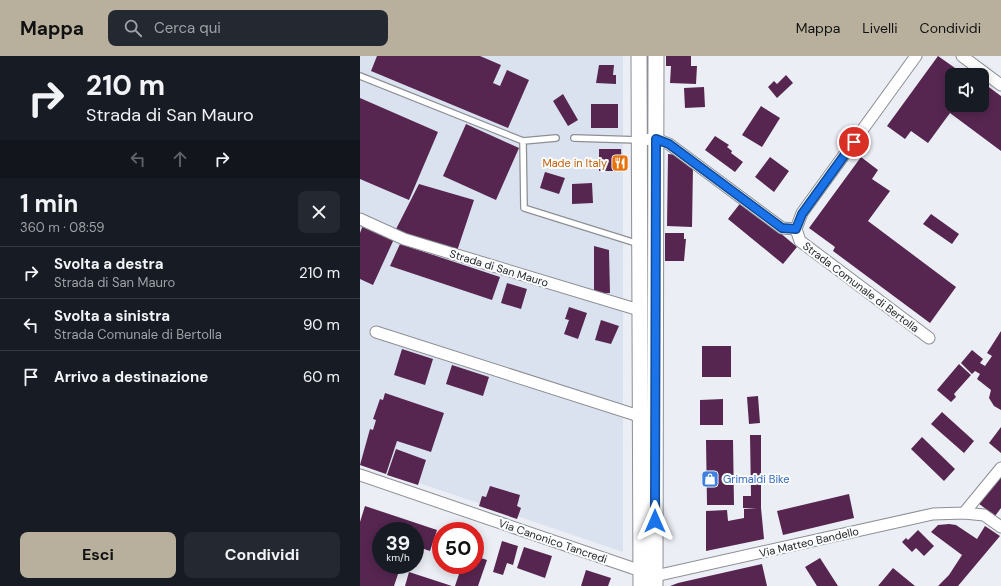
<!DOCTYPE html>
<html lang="it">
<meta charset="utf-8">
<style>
:root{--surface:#171b24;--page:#242831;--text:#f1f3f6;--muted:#9ea1a6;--line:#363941;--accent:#b8b09c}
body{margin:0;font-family:"DM Sans",sans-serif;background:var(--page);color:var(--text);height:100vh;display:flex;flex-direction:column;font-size:15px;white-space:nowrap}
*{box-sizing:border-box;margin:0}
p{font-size:13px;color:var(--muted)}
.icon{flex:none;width:22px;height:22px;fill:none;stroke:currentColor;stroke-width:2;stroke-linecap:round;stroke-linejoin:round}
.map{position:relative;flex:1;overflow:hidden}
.side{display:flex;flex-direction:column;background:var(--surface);width:360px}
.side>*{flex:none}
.guide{background:#171b24;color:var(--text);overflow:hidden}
.fabs{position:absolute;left:585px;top:12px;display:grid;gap:8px}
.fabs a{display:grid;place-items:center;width:44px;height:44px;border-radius:8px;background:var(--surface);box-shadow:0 2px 10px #0003;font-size:20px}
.speed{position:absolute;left:12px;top:466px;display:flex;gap:8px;font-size:20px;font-weight:700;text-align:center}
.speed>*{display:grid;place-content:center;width:52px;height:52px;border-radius:50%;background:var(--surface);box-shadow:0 2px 10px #0003;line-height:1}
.speed small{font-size:10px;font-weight:400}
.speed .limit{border:6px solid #d22;background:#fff;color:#111}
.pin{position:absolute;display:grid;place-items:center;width:34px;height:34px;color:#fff;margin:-17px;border:2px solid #fff;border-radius:50%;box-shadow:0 1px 4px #0007}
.me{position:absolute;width:44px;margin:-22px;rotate:0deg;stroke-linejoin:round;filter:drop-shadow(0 0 3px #0008)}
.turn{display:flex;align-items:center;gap:14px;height:84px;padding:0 20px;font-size:18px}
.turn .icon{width:52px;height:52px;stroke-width:2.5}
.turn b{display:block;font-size:28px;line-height:34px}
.lanes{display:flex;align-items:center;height:38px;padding:0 20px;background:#0003;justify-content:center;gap:20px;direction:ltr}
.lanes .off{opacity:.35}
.round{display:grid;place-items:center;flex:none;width:42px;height:42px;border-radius:8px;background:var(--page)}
.overview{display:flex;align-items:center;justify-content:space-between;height:68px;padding:0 20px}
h1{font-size:24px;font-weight:700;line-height:30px}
.cta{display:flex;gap:8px;margin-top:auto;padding:8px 20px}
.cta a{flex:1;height:46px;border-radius:8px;background:var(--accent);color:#111;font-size:16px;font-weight:700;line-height:46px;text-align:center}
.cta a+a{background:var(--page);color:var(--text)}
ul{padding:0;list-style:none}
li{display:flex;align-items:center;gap:12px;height:52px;padding:0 20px;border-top:1px solid var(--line)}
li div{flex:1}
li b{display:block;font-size:15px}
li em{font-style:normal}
header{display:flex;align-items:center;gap:24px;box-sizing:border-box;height:56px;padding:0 20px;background:var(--accent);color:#111}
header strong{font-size:19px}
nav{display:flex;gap:22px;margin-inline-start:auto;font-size:14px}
.search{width:280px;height:36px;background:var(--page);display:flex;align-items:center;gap:10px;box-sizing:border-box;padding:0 14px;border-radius:8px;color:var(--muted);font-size:15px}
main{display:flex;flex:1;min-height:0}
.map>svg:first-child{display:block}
.built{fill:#dbe2ef}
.building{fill:#562650}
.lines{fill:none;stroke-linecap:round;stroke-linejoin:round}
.lane-casing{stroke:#8c8f94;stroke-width:8}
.street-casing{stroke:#8c8f94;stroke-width:13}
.secondary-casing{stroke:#8c8f94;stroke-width:17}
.lane{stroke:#fff;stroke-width:5.5}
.street{stroke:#fff;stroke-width:11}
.secondary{stroke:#fff;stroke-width:15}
.route-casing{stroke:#114b97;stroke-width:10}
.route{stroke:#1a73e8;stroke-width:7}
.labels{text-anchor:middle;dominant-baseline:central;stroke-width:4;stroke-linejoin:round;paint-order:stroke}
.food-label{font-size:11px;fill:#c56008;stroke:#fafcfe;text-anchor:end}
.street-label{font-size:11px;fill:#262729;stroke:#fafcfe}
.shop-label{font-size:11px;fill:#366cbe;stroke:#fafcfe;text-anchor:start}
</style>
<header>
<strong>Mappa</strong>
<div class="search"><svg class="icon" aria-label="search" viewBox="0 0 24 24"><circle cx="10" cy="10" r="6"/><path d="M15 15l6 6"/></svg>Cerca qui</div>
<nav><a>Mappa</a><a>Livelli</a><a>Condividi</a></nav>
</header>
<main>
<section class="side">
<div class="guide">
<div class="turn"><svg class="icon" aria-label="right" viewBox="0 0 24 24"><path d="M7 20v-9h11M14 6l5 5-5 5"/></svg><div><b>210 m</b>Strada di San Mauro</div></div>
<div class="lanes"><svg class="icon off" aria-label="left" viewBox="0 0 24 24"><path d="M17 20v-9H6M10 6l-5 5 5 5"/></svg><svg class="icon off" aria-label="ahead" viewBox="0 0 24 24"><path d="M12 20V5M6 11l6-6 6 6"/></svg><svg class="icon" aria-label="right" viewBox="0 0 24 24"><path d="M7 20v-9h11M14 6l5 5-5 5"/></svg></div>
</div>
<div class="overview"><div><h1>1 min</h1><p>360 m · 08:59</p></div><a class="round"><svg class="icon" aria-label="close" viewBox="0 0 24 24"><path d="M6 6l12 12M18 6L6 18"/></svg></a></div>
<ul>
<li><svg class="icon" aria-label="right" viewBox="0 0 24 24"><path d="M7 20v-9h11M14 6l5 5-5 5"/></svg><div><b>Svolta a destra</b><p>Strada di San Mauro</p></div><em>210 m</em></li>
<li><svg class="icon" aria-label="left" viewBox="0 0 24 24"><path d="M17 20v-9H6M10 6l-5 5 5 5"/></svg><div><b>Svolta a sinistra</b><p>Strada Comunale di Bertolla</p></div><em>90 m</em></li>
<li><svg class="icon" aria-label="arrive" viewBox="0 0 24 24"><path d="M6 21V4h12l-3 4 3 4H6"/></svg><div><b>Arrivo a destinazione</b></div><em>60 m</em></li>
</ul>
<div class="cta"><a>Esci</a><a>Condividi</a></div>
</section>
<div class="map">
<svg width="641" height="530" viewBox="0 0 641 530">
<rect width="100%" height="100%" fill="#ebeef5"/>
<!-- built -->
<path class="built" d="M0,0H263V496L0,407Z"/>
<!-- building -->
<path class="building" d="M17,0H120L141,9L133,27L140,30L147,14L169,24L148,72L11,15Z
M306,0H331V10H337L336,28L310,27L311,10H306Z
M578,0L605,19L608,15L613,19H592V49H622V26L641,40V95L590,57L568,87L551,75L545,83L527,70Z
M239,9H254L253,19H256V28L236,27Z
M426,19L433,27L417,42L408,31L414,25L417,28Z
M344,31L345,51L325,52L324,32Z
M203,38L218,64L208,70L193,45Z
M0,42L78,76L49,144L0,123Z
M231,48H258V72H231Z
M401,50L420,62L402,91L382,79Z
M106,68L159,92L136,144L83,120Z
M355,80L369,89L367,91L372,95L371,97L383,106L375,116L345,94Z
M239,93H261L262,115H239Z
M308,98L317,99L333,110L332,171L307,170Z
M410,101L429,115L414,136L395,121Z
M501,101L518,114L512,123L530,135L508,165L596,231L570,267L473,195L475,191L449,172Z
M185,116L205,122L199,138L180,132Z
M232,127L233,147L212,148V128Z
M59,128L114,144L97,195L35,175Z
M382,145L437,191L423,208L368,163Z
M571,158L599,178L592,188L563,168Z
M3,169L34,183L13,229L0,223V177Z
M305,177H324V183H326L324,205H305Z
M40,188L140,221L132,244L30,210Z
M234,190L249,194L250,237L234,238Z
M147,227L167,233L161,253L141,247Z
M209,251L227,257L218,283L204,278L209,264L205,263Z
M241,264L259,270L251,288L235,284Z
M641,275V354L634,350L629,342L631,334L617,323L620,318L615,315L612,318L601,307L612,294L623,303L620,307L625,310L632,300L627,297Z
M342,290H371V321H342Z
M42,293L73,303L65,329L34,319Z
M599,308L611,319L594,338L596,341L591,346L577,334Z
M92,309L129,321L123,340L86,328Z
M25,337L84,357L71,396L37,385L26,418L0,409L10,373L13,374L16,364L13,363L20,343L23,344Z
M398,340L400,367L389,368L387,341Z
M363,343V369H340V344Z
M582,356L614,385L604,397L571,368Z
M641,371V397L629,387Z
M390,379H401V452L404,483L346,495V455L367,454L368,465L384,462V453H397L383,452V440H391Z
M562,381L595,413L584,425L551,393Z
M346,384H373L374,449H347Z
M36,393L66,404L58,429L27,419Z
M641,418V452L635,460L618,447Z
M130,430L160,439L157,450L161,452L157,463L119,450L122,440L126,441Z
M489,438L494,462L423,479L417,455Z
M5,450L77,474L70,495L55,490V475H21V509H41L34,530H0V466Z
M589,468L596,469L617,483L625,470L640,480L598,530H578L589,519L602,499L571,476L578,469Z
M558,474L574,490L564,500L556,492L552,496L542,486L546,482L548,484Z
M142,485L158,490L153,509L147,507L143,519L133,516Z
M164,491L192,500L185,522L157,512Z
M115,500L127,504L118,530H95L102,509H115Z
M460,502L478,530H457L445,511Z
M402,508L407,530H310L318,527Z
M533,512L555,530H518Z
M226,514L251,522L248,530H221Z
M49,516L92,530H45Z"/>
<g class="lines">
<!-- lane casing -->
<g class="lane-casing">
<path id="lane" d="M0,20L163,85
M196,82L163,85L164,152L279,188
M214,82L279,84"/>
</g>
<!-- street casing -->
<g class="street-casing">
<path id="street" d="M556,0L442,157L436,173L440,185L569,282
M602,0L641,29
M279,84L296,83L309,88L422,172L436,173
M0,163L44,183L279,254
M16,276L279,360
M0,419L287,517
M604,457L641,412
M295,520L573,458L604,457L624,459L641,471"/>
</g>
<!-- secondary casing -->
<g class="secondary-casing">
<path id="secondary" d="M279,0L281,530
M295,530L296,0"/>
</g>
<!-- lane -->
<use href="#lane" class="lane"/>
<!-- street -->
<use href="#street" class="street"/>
<!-- secondary -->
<use href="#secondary" class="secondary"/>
</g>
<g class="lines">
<!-- route casing -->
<g class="route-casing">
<path id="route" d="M295,465L296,83L309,88L422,172L436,173L442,158L494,86"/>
</g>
<!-- route -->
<use href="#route" class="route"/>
</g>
<!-- icons -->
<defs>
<g id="restaurant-square" transform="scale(0.9)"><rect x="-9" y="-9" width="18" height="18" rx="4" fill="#e8710a" stroke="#fafcfe"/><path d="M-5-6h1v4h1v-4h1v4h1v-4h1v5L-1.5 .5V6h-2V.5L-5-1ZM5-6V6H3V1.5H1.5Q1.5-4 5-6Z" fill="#fff"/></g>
<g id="shop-square" transform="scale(0.9)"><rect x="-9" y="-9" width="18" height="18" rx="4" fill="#3f7fe0" stroke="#fafcfe"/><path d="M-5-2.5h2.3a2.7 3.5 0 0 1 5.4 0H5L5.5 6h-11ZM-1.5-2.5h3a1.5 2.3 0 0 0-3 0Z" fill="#fff"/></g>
</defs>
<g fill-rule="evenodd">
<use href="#restaurant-square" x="260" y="107"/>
<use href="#shop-square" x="350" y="423"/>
</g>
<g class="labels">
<!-- food labels -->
<g class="food-label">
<text x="247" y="107">Made in Italy</text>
</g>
<!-- street labels -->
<g class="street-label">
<text transform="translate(139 212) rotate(17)">Strada di San Mauro</text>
<text transform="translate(501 231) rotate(37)">Strada Comunale di Bertolla</text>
<text transform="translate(193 485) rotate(19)">Via Canonico Tancredi</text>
<text transform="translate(449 486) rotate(-13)">Via Matteo Bandello</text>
</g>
<!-- shop labels -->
<g class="shop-label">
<text x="363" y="423">Grimaldi Bike</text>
</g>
</g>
</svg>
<div class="fabs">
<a><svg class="icon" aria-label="sound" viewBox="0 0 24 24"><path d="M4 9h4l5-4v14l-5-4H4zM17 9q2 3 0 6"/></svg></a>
</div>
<div class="speed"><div>39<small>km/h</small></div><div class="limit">50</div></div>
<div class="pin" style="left:494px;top:86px;background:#d93025"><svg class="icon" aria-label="arrive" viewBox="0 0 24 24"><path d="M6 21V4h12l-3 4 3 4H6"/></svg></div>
<svg class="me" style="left:295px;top:465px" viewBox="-20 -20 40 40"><path d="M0-17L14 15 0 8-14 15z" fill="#1a73e8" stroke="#fff" stroke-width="4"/></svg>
</div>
</main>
